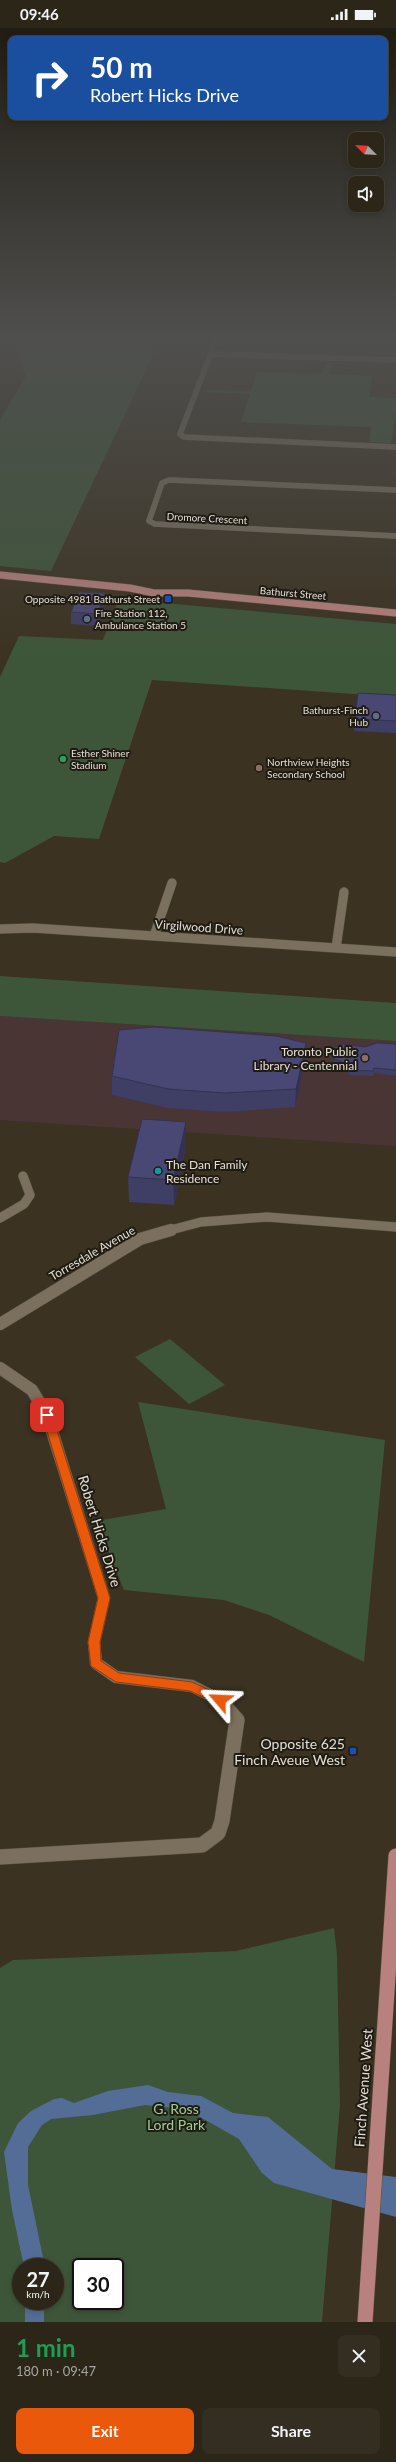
<!DOCTYPE html>
<meta charset="utf-8">
<style>
:root{--surface:#2c2619;--page:#342e22;--text:#f1f3f6;--muted:#a6a5a2;--line:#484338;--accent:#ea580c}
body{margin:0;font-family:Lato,sans-serif;background:var(--page);color:var(--text);height:100vh;display:flex;flex-direction:column;font-size:15px;white-space:nowrap}
*{box-sizing:border-box;margin:0}
p{font-size:13px;color:var(--muted)}
.icon{flex:none;width:22px;height:22px;fill:none;stroke:currentColor;stroke-width:2;stroke-linecap:round;stroke-linejoin:round}
.map{position:relative;height:2294px;overflow:hidden}
.panel{display:flex;flex-direction:column;background:var(--surface);flex:1}
.panel>*{flex:none}
.guide{position:absolute;left:8px;top:8px;width:380px;height:84px;border-radius:8px;box-shadow:0 2px 6px #0003,0 0 0 1px var(--line);background:#1a4fa0;color:#fff;overflow:hidden}
.needle{width:26px;rotate:294deg}
.tools{position:absolute;left:348px;top:104px;display:grid;gap:8px}
.tools a{display:grid;place-items:center;width:36px;height:36px;border-radius:8px;background:var(--surface);box-shadow:0 2px 6px #0003,0 0 0 1px var(--line);font-size:20px}
.speed{position:absolute;left:12px;top:2230px;display:flex;gap:8px;font-size:20px;font-weight:700;text-align:center}
.speed>*{display:grid;place-content:center;width:52px;height:52px;border-radius:50%;background:var(--surface);box-shadow:0 2px 6px #0003,0 0 0 1px var(--line);line-height:1}
.speed small{font-size:10px;font-weight:400}
.speed .limit{border:2px solid #111;border-radius:6px;background:#fff;color:#111}
.pin{position:absolute;display:grid;place-items:center;width:34px;height:34px;color:#fff;margin:-17px;border-radius:8px;box-shadow:0 2px 6px #0006}
.me{position:absolute;width:44px;margin:-22px;rotate:296deg;stroke-linejoin:round;filter:drop-shadow(0 0 3px #0008)}
.turn{display:flex;align-items:center;gap:14px;height:84px;padding:0 16px;font-size:18px}
.turn .icon{width:52px;height:52px;stroke-width:2.5}
.turn b{display:block;font-size:28px;line-height:34px}
.round{display:grid;place-items:center;flex:none;width:42px;height:42px;border-radius:8px;background:var(--page)}
.summary{display:flex;align-items:center;justify-content:space-between;height:68px;padding:0 16px}
h1{font-size:24px;font-weight:700;line-height:30px;color:#1e9e55}
.primary-button{display:flex;gap:8px;margin-top:auto;padding:8px 16px}
.primary-button a{flex:1;height:46px;border-radius:8px;background:var(--accent);color:#fff;font-size:16px;font-weight:700;line-height:46px;text-align:center}
.primary-button a+a{background:var(--page);color:var(--text)}
.status{display:flex;justify-content:space-between;align-items:center;height:28px;padding:0 20px;background:var(--surface);direction:ltr}
.status svg{height:11px;fill:currentColor}
.map>svg:first-child{display:block}
.commercial{fill:#4a3535}
.green{fill:#3d5639;fill-rule:evenodd}
.water{fill:#546d97}
.lines{fill:none;stroke-linecap:round;stroke-linejoin:round}
.minor-far3-casing{stroke:#554d3e;stroke-width:6}
.minor-far2-casing{stroke:#554d3e;stroke-width:10}
.minor-far1-casing{stroke:#554d3e;stroke-width:13}
.minor-casing{stroke:#554d3e;stroke-width:16}
.major-far1-casing{stroke:#554d3e;stroke-width:8}
.major-casing{stroke:#554d3e;stroke-width:16}
.minor-far3{stroke:#7b705e;stroke-width:5.5}
.minor-far2{stroke:#7b705e;stroke-width:9}
.minor-far1{stroke:#7b705e;stroke-width:12}
.minor{stroke:#7b705e;stroke-width:15}
.major-far1{stroke:#b8817d;stroke-width:7}
.major{stroke:#b8817d;stroke-width:15}
.wall{fill:#3f3e65}
.shaded-wall{fill:#333252}
.building{fill:#494875;stroke:#333252}
.route{fill:#ea580c;stroke:#983908}
.transit-dot{fill:#1a4fb4;stroke:#1f1b13;stroke-width:1.5}
.service-dot{fill:#5c6f8a;stroke:#1f1b13;stroke-width:1.5}
.leisure-dot{fill:#2e9e5b;stroke:#1f1b13;stroke-width:1.5}
.education-dot{fill:#8d6e63;stroke:#1f1b13;stroke-width:1.5}
.culture-dot{fill:#0f9aa8;stroke:#1f1b13;stroke-width:1.5}
.labels{text-anchor:middle;dominant-baseline:central;stroke-width:4;stroke-linejoin:round;paint-order:stroke}
.far-street-label{font-size:10px;fill:#e5dfd4;stroke:#1f1b13}
.far-poi-label{font-size:10px;fill:#e5dfd4;stroke:#1f1b13;text-anchor:start}
.street-label{font-size:12px;fill:#e5dfd4;stroke:#1f1b13}
.poi-label{font-size:12px;fill:#e5dfd4;stroke:#1f1b13;text-anchor:end}
.near-street-label{font-size:14px;fill:#e5dfd4;stroke:#1f1b13}
.near-poi-label{font-size:14px;fill:#e5dfd4;stroke:#1f1b13;text-anchor:end}
.near-park-label{font-size:14px;fill:#9bd293;stroke:#1f1b13}
</style>
<div class="status"><b>09:46</b><svg viewBox="0 0 49 12"><path d="M0 12V9h3v3zM5 12V6h3v6zM10 12V3h3v9zM15 12V0h3v12zM26 1h20v11H26zM47 4h2v5h-2z"/></svg></div>
<div class="map">
<svg width="396" height="2294" viewBox="0 0 396 2294">
<rect width="100%" height="100%" fill="#3b3221"/>
<!-- commercial -->
<path class="commercial" d="M0,988L396,1013V1118L0,1092Z"/>
<!-- green -->
<path class="green" d="M12,312H160L51,543L0,538V392L26,348Z
M326,334H332L329,346L372,348L369,369L396,370V388L391,415L369,414L371,399L241,394L250,366L206,364V362L251,363L257,344L322,346Z
M119,571L396,596V669L152,652L99,811L54,808L5,835L0,834V649L19,608L103,612Z
M0,948L396,975V1013L0,988Z
M170,1311L225,1357L189,1376L135,1329Z
M138,1374L385,1412L364,1634L269,1587L224,1572L124,1562L96,1493L166,1481Z
M334,1900L337,1927L340,2077L322,2294H0V1940L13,1932L236,1923ZM21,2239H55V2273H21ZM81,2239H115V2273H81Z"/>
<!-- water -->
<path class="water" d="M148,2057L168,2064L201,2068L233,2085L268,2089L332,2141L396,2149V2189L274,2155L262,2145L239,2111L186,2081L145,2077L93,2087L51,2091L42,2097L28,2119V2157L45,2239H24L12,2182L4,2124L18,2095L31,2083L54,2071L62,2070L74,2075L108,2063Z
M25,2273H44V2294H25Z"/>
<g class="lines">
<!-- minor-far3 casing -->
<g class="minor-far3-casing">
<path id="minor-far3" d="M216,312L180,406L184,409L396,419
M211,326L396,332
M396,462L169,452L162,455L149,493L155,496L396,508"/>
</g>
<!-- minor-far2 casing -->
<g class="minor-far2-casing">
<path id="minor-far2" d="M0,901L33,900L396,924
M154,908L172,855
M336,920L344,864
M0,1190L24,1176L30,1167L23,1148
M167,1203L201,1194L267,1189L396,1199"/>
</g>
<!-- minor-far1 casing -->
<g class="minor-far1-casing">
<path id="minor-far1" d="M0,1296L140,1211L171,1202
M0,1340L32,1362L47,1387L104,1570L94,1614L96,1635L116,1649L192,1658L220,1672L228,1682"/>
</g>
<!-- minor casing -->
<g class="minor-casing">
<path id="minor" d="M0,1829L202,1817L218,1805L222,1793L237,1692L227,1681"/>
</g>
<!-- major-far1 casing -->
<g class="major-far1-casing">
<path id="major-far1" d="M0,547L130,560L154,565H188L396,585"/>
</g>
<!-- major casing -->
<g class="major-casing">
<path id="major" d="M365,2294L396,1828"/>
</g>
<!-- minor-far3 -->
<use href="#minor-far3" class="minor-far3"/>
<!-- minor-far2 -->
<use href="#minor-far2" class="minor-far2"/>
<!-- minor-far1 -->
<use href="#minor-far1" class="minor-far1"/>
<!-- minor -->
<use href="#minor" class="minor"/>
<!-- major-far1 -->
<use href="#major-far1" class="major-far1"/>
<!-- major -->
<use href="#major" class="major"/>
</g>
<!-- wall -->
<path class="wall" d="M106,577L98,598L71,596V584Z
M396,667V705L354,703L355,691Z
M396,1016V1048L374,1045L373,1048L349,1047L348,1044H340V1038L334,1036L335,1018L365,1019Z
M305,1033L295,1079L225,1084L168,1080L112,1067V1048Z
M186,1094V1118L174,1177L129,1174L128,1149Z"/>
<!-- shaded-wall -->
<path class="shaded-wall" d="M105,565L106,577L98,598L97,586Z
M306,1015L305,1033L295,1079L296,1061Z
M186,1094V1118L174,1177L173,1152Z"/>
<!-- building -->
<path class="building" d="M79,564L105,565L97,586L71,584Z
M358,665L396,667V693L355,691Z
M155,999L276,1008L306,1015L296,1061L225,1065L168,1061L112,1048L119,1002Z
M377,1015L396,1016V1042L374,1040L373,1043L349,1042L348,1039H340L341,1033L334,1031L335,1018H341L342,1016L365,1019Z
M142,1091L186,1094L173,1152L128,1149Z"/>
<!-- sky -->
<linearGradient id="sky" x2="0" y2="1"><stop stop-color="#201c12"/><stop offset="0.49" stop-color="#4f4f4e"/><stop offset="1" stop-color="#4f4f4e" stop-opacity="0"/></linearGradient>
<rect width="396" height="633" fill="url(#sky)"/>
<!-- route -->
<path class="route" d="M47,1384L52,1387L110,1570L100,1614L101,1633L119,1645L192,1654L224,1669L226,1672L224,1675H216L190,1663L116,1654L91,1638L88,1614L98,1570L42,1387Z"/>
<!-- markers -->
<g class="transit-dot">
<rect x="164" y="567" width="8" height="8" rx="2"/>
<rect x="349" y="1719" width="8" height="8" rx="2"/>
</g>
<g class="service-dot">
<circle cx="87" cy="591" r="4"/>
<circle cx="376" cy="688" r="4"/>
</g>
<circle class="leisure-dot" cx="63" cy="731" r="4"/>
<g class="education-dot">
<circle cx="259" cy="740" r="4"/>
<circle cx="365" cy="1030" r="4"/>
</g>
<circle class="culture-dot" cx="158" cy="1143" r="4"/>
<g class="labels">
<!-- far-street labels -->
<g class="far-street-label">
<text transform="translate(207 490) rotate(3)">Dromore Crescent</text>
<text transform="translate(293 565) rotate(5)">Bathurst Street</text>
</g>
<!-- far-poi labels -->
<g class="far-poi-label">
<text x="160" y="571" text-anchor="end">Opposite 4981 Bathurst Street</text>
<text x="95" y="585">Fire Station 112,<tspan x="95" dy="12">Ambulance Station 5</tspan></text>
<text x="368" y="682" text-anchor="end">Bathurst-Finch<tspan x="368" dy="12">Hub</tspan></text>
<text x="71" y="725">Esther Shiner<tspan x="71" dy="12">Stadium</tspan></text>
<text x="267" y="734">Northview Heights<tspan x="267" dy="12">Secondary School</tspan></text>
</g>
<!-- street labels -->
<g class="street-label">
<text transform="translate(199 899) rotate(4)">Virgilwood Drive</text>
<text transform="translate(92 1225) rotate(-30)">Torresdale Avenue</text>
</g>
<!-- poi labels -->
<g class="poi-label">
<text x="357" y="1023">Toronto Public<tspan x="357" dy="14">Library - Centennial</tspan></text>
<text x="166" y="1136" text-anchor="start">The Dan Family<tspan x="166" dy="14">Residence</tspan></text>
</g>
<!-- near-street labels -->
<g class="near-street-label">
<text transform="translate(100 1503) rotate(73)">Robert Hicks Drive</text>
<text transform="translate(363 2060) rotate(-86)">Finch Avenue West</text>
</g>
<!-- near-poi labels -->
<g class="near-poi-label">
<text x="345" y="1715">Opposite 625<tspan x="345" dy="16">Finch Aveue West</tspan></text>
</g>
<!-- near-park labels -->
<g class="near-park-label">
<text x="176" y="2080">G. Ross<tspan x="176" dy="16">Lord Park</tspan></text>
</g>
</g>
</svg>
<div class="tools">
<a><svg class="needle" viewBox="-14 -14 28 28"><path d="M0-13l5 13h-10z" fill="#e53935"/><path d="M0 13l5-13h-10z" fill="#a6a5a2"/></svg></a>
<a><svg class="icon" aria-label="sound" viewBox="0 0 24 24"><path d="M4 9h4l5-4v14l-5-4H4zM17 9q2 3 0 6"/></svg></a>
</div>
<div class="speed"><div>27<small>km/h</small></div><div class="limit">30</div></div>
<div class="pin" style="left:47px;top:1387px;background:#d93025"><svg class="icon" aria-label="arrive" viewBox="0 0 24 24"><path d="M6 21V4h12l-3 4 3 4H6"/></svg></div>
<svg class="me" style="left:220px;top:1672px" viewBox="-20 -20 40 40"><path d="M0-17L14 15 0 8-14 15z" fill="#ea580c" stroke="#fff" stroke-width="4"/></svg>
<div class="guide">
<div class="turn"><svg class="icon" aria-label="right" viewBox="0 0 24 24"><path d="M7 20v-9h11M14 6l5 5-5 5"/></svg><div><b>50 m</b>Robert Hicks Drive</div></div>
</div>
</div>
<section class="panel">
<div class="summary"><div><h1>1 min</h1><p>180 m · 09:47</p></div><a class="round"><svg class="icon" aria-label="close" viewBox="0 0 24 24"><path d="M6 6l12 12M18 6L6 18"/></svg></a></div>
<div class="primary-button"><a>Exit</a><a>Share</a></div>
</section>
